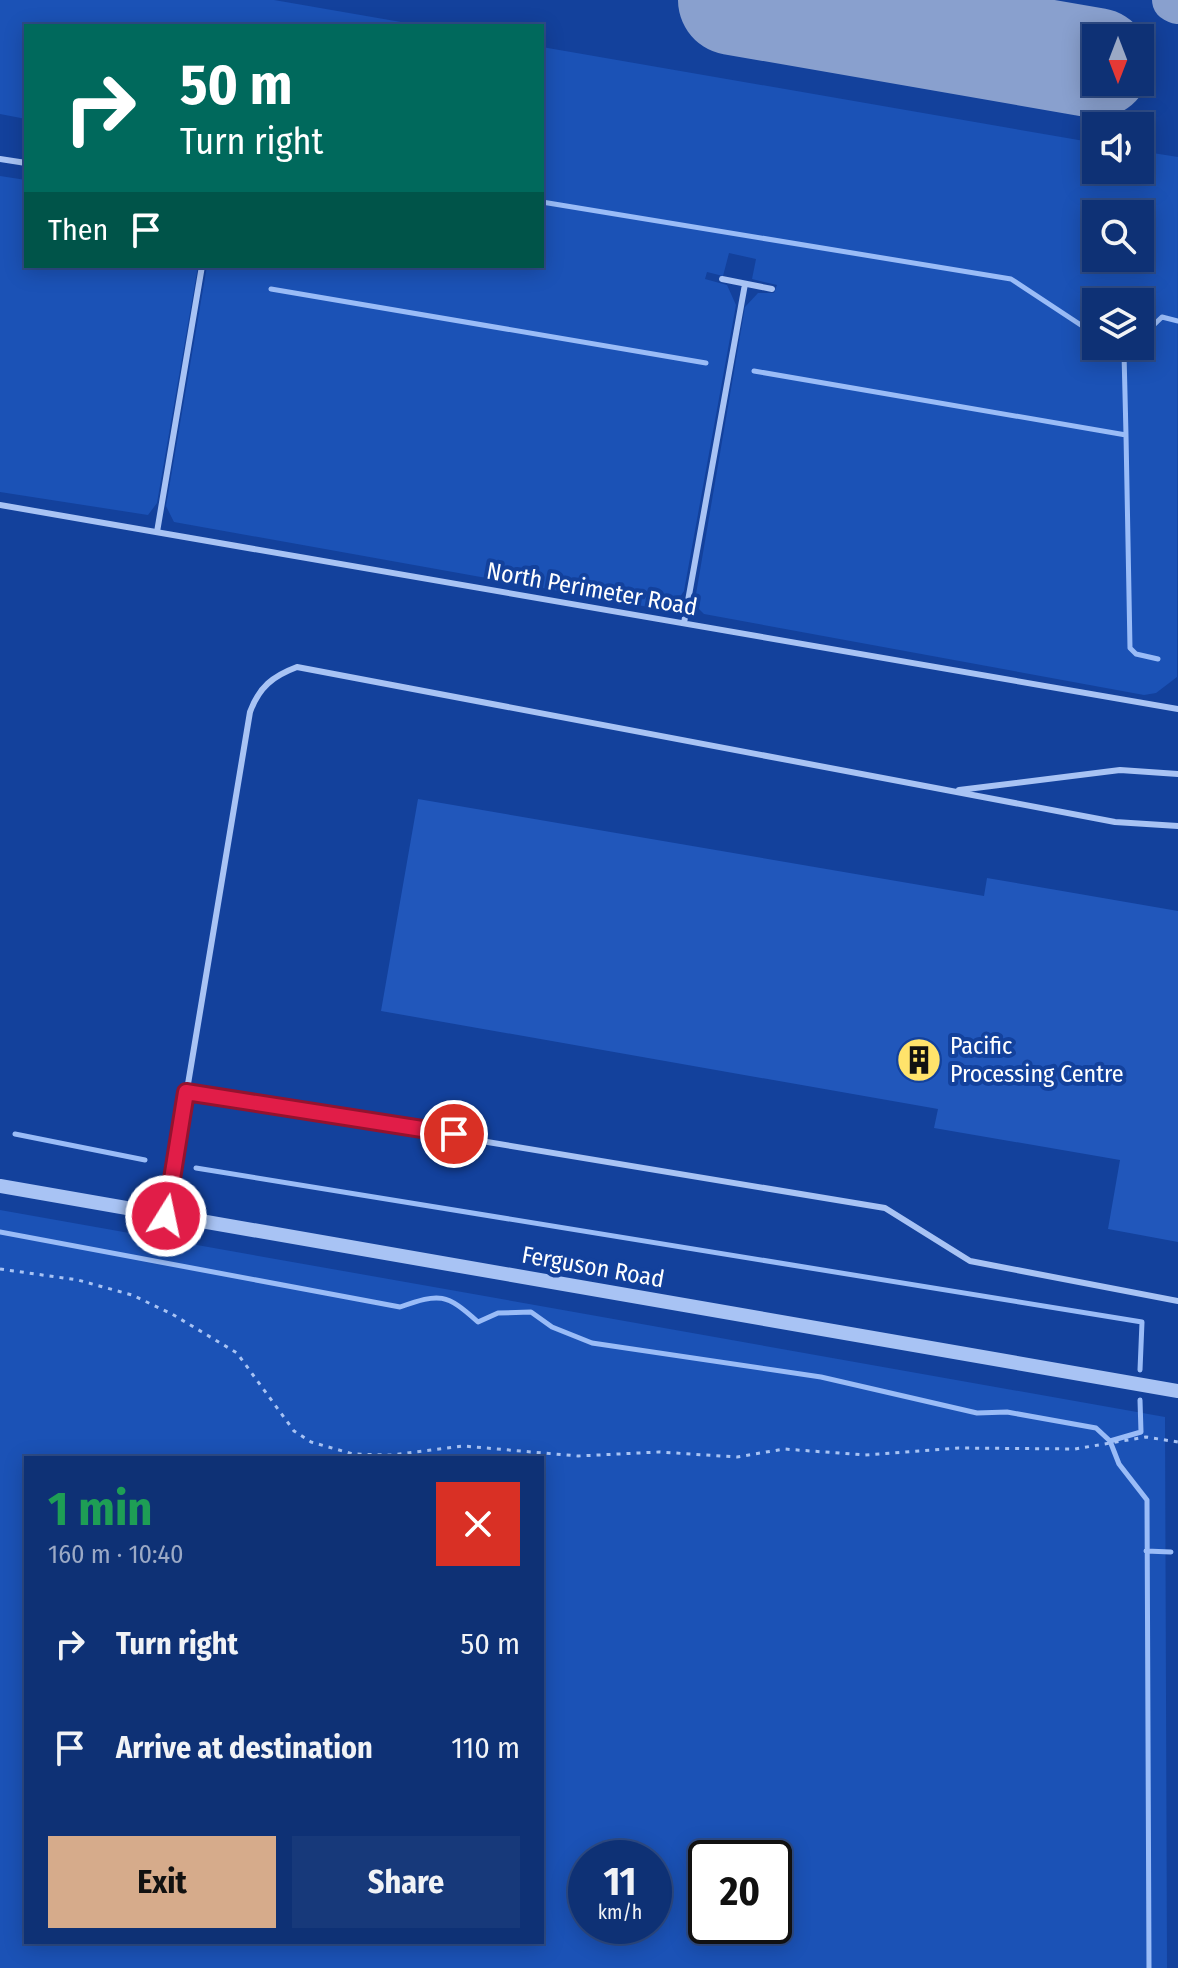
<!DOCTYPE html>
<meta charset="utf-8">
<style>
:root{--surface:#0e3175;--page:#17397a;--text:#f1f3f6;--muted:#9ba9c5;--line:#2e4c87;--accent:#d6ab8b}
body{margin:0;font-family:"Fira Sans Condensed",sans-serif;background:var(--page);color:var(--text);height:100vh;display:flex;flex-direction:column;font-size:30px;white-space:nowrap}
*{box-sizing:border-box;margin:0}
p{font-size:26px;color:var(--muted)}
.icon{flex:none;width:44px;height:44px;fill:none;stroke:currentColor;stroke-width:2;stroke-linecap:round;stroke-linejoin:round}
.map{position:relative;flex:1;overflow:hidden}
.details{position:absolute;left:24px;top:1456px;width:520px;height:488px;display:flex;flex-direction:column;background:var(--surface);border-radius:0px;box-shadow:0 4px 20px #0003,0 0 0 2px var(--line)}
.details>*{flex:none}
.banner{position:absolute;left:24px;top:24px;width:520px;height:244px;border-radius:0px;box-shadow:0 4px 20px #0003,0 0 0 2px var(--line);background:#00695c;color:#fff;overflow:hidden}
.needle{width:52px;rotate:180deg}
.tools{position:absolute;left:1082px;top:24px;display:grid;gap:16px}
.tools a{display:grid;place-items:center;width:72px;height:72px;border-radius:0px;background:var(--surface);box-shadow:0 4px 20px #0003,0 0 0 2px var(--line);font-size:40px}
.speed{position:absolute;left:568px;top:1840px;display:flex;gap:16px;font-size:40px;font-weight:700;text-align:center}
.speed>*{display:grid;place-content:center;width:104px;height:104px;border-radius:50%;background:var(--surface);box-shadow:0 4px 20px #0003,0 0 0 2px var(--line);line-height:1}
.speed small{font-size:20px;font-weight:400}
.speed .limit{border:4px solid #111;border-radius:12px;background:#fff;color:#111}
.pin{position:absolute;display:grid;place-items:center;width:68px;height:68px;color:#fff;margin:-34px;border:4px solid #fff;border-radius:50%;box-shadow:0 2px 8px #0007}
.me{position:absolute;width:88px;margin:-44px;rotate:10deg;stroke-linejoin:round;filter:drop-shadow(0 0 6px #0008)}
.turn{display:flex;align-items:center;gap:28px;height:168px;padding:0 24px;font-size:36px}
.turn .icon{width:104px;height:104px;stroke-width:2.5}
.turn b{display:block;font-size:56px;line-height:68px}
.then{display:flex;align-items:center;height:76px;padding:0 24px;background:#0003;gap:16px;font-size:30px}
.round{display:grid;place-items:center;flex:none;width:84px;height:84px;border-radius:0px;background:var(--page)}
.head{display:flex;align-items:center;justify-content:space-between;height:136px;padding:0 24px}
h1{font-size:48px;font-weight:700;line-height:60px;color:#1e9e55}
.button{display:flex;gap:16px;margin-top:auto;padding:16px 24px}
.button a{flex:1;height:92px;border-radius:0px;background:var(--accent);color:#111;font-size:32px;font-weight:700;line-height:92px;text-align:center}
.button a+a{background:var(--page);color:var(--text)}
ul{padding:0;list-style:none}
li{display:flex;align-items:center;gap:24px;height:104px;padding:0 24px}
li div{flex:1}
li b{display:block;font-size:30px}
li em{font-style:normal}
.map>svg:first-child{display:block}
.green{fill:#1b52b6;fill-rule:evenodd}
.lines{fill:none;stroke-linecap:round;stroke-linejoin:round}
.stream{stroke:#9abcf7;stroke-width:5}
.taxiway{stroke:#89a0ce;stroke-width:44}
.runway{stroke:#89a0ce;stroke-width:110}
.building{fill:#2157bb}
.path{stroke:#a8c3f4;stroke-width:3;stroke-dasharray:4 6;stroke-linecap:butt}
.service{stroke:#a8c3f4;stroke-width:6}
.tertiary{stroke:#a8c3f4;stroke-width:14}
.route-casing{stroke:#92132f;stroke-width:20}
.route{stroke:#e11d48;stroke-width:14}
.labels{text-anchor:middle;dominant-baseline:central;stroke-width:8;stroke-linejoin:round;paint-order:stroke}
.street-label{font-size:24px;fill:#fff;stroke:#13419c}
.poi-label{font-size:24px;fill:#fff;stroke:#13419c;text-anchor:start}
</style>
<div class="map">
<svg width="1178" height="1968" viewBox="0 0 1178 1968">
<rect width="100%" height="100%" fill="#13419c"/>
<!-- green -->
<path class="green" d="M0,0H274L424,26H26V119L0,114Z
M542,47L1096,143V170H1140V151L1178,157L1177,677L1156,693L1144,695L704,614L698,608L696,594L745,307L758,293H774L777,285L752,279L756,259L729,253L723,276L707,272L705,279L727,285L736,305L684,591L675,604L654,608L174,522L166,506L207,266H542ZM1096,214H1140V258H1096ZM1096,302H1140V346H1096Z
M0,176L26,180V266H198L157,503L148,515L0,492Z
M0,1210L1165,1417L1167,1968H0ZM26,1458H542V1942H26ZM586,1858H654V1926H586ZM706,1858H774V1926H706Z"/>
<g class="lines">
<!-- stream -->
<path class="stream" d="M542,202L1011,279L1096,335
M271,289L706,363
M1140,338L1162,317L1178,321
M1113,346L1124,353L1126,435
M1124,353L1132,346
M754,371L1126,435L1130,648L1136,654L1158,659
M15,1134L145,1160
M196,1168L1142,1322L1140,1370
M0,1232L400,1307C440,1293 446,1293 478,1322L498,1313L531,1312L552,1327L592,1343L821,1377L977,1413L1007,1412L1096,1428L1110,1441
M1140,1400L1141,1432L1110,1441L1119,1464L1147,1500L1149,1968
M1146,1551L1171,1552"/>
<!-- taxiway -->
<path class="taxiway" d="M1174,0L1178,2"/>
<!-- runway -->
<path class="runway" d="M733,0L1096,63"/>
</g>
<!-- building -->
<path class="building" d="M418,799L984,896L987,878L1178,911V1242L1108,1229L1120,1160L934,1128L938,1109L381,1011Z"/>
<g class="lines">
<!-- path -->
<path class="path" d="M0,1269L78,1280L132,1295L172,1314L237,1353L294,1431L311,1442L353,1454L391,1455L463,1446L578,1456L659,1452L737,1457L784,1449L865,1455L959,1448L1075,1449L1146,1437L1178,1442"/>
<!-- service -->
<path class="service" d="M0,159L26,163
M722,279L772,289
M0,505L1178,709
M157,532L202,266
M684,623L745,284
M959,790L1120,770L1178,774
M186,1092L885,1208L970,1261L1178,1301
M166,1216L250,712C259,687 273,676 297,667L1115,822L1178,826"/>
<!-- tertiary -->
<path class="tertiary" d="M0,1186L1178,1391"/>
</g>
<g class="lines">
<!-- route casing -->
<g class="route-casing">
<path id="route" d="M166,1216L186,1092L454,1134"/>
</g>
<!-- route -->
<use href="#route" class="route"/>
</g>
<!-- icons -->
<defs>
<g id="building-disc" transform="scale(2.3)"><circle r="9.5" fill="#ffe36b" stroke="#13419c"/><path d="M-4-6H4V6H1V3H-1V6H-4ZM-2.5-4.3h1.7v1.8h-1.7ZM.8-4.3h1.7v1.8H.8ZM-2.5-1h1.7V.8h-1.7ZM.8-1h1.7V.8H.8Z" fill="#111"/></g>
</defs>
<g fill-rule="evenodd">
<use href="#building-disc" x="919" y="1060"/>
</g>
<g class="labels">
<!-- street labels -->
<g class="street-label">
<text transform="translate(592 589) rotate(10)">North Perimeter Road</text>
<text transform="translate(593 1267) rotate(10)">Ferguson Road</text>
</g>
<!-- poi labels -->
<g class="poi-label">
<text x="950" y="1046">Pacific<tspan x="950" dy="28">Processing Centre</tspan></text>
</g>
</g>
</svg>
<div class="tools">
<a><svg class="needle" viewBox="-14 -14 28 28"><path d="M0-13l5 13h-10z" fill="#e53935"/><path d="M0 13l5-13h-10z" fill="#9ba9c5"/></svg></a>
<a><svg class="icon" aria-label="sound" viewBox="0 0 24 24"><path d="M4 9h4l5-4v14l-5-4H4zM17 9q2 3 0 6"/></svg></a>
<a><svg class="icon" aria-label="search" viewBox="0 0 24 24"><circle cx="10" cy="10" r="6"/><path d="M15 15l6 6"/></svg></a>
<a><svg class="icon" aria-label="layers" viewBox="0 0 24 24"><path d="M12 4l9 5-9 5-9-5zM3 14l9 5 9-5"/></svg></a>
</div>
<div class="speed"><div>11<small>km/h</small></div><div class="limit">20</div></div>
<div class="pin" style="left:454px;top:1134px;background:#d93025"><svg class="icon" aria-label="arrive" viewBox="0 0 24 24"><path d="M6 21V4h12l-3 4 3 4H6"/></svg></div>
<svg class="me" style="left:166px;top:1216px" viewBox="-20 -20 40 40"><circle r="17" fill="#e11d48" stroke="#fff" stroke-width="3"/><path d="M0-11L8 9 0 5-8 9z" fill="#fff"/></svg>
<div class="banner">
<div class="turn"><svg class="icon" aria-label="right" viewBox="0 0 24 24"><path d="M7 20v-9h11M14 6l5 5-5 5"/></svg><div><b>50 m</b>Turn right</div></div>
<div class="then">Then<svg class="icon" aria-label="arrive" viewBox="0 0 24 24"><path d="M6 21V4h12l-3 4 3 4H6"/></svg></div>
</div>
<section class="details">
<div class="head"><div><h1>1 min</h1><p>160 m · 10:40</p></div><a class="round" style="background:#d93025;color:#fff"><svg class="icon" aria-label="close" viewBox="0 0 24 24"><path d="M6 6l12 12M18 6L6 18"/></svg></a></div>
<ul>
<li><svg class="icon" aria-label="right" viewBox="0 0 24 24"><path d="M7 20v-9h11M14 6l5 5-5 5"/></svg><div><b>Turn right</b></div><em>50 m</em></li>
<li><svg class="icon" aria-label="arrive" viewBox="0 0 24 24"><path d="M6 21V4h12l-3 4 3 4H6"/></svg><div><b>Arrive at destination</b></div><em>110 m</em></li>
</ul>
<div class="button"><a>Exit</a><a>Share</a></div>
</section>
</div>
